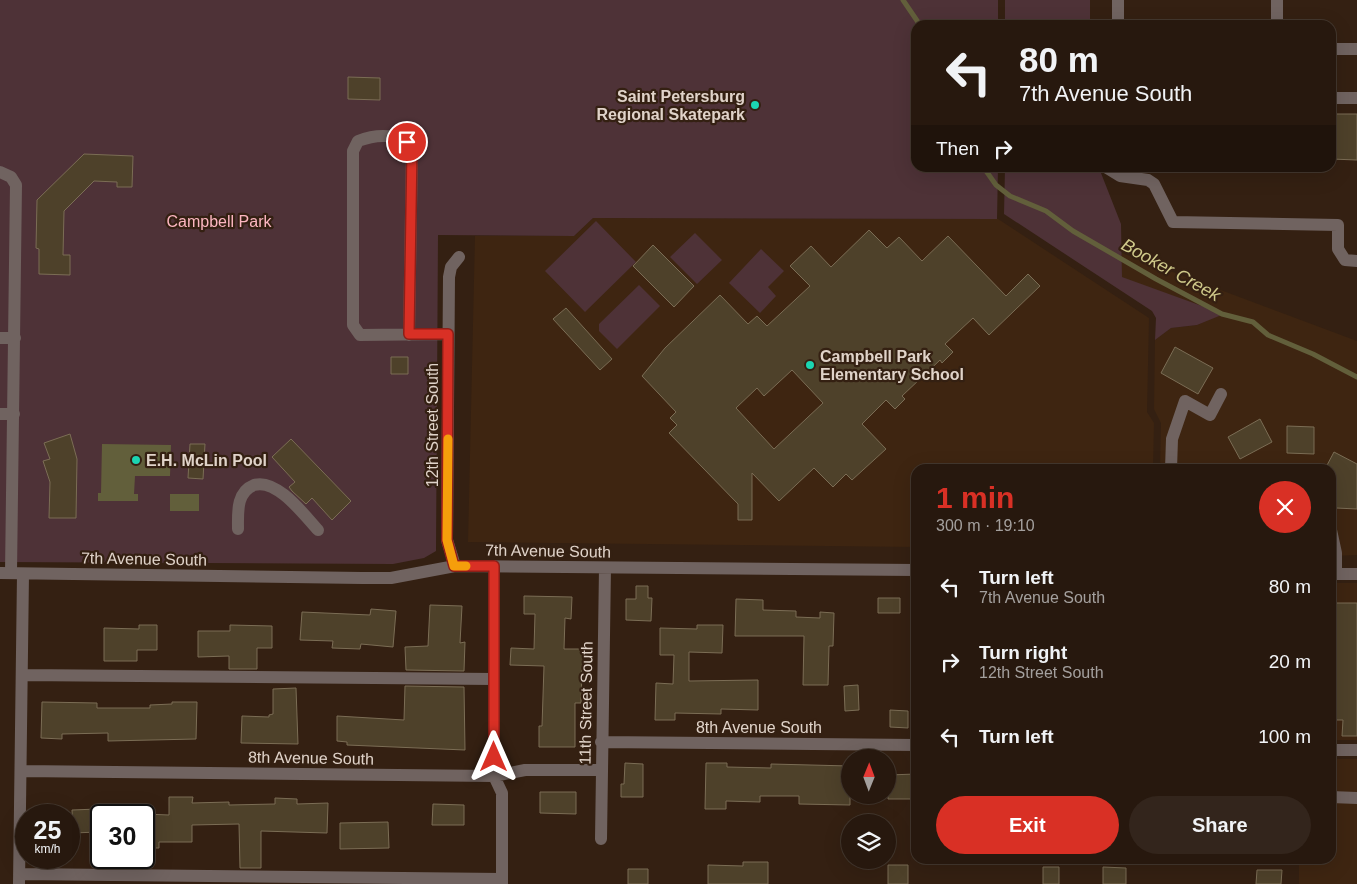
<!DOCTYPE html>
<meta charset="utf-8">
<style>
:root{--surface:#27180e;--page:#33251c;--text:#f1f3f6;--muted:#a4a09e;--line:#43372e;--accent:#d93025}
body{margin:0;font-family:Arial,sans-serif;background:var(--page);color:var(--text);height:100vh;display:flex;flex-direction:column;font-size:19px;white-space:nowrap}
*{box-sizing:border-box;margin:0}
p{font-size:16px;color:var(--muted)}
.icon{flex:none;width:28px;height:28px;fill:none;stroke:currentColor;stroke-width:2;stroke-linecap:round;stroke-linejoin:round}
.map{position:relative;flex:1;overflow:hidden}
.details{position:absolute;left:911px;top:464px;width:425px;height:400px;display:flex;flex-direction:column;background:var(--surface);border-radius:15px;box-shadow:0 5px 20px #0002,0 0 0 1px var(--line)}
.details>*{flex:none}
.hud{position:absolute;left:911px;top:20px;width:425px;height:152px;border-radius:15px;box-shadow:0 5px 20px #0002,0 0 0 1px var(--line);background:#27180e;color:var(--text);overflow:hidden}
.needle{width:32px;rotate:1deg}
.buttons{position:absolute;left:841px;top:749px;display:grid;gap:10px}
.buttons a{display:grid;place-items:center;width:55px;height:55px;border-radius:50%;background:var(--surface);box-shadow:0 5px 20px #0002,0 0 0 1px var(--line);font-size:25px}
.speed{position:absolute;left:15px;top:804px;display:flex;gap:10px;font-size:25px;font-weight:700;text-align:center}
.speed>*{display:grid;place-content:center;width:65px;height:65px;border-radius:50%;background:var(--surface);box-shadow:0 5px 20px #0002,0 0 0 1px var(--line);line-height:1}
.speed small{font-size:12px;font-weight:400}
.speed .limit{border:2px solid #111;border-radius:8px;background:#fff;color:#111}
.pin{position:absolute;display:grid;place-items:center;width:42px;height:42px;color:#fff;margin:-21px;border:2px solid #fff;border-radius:50%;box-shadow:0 1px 5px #0007}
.me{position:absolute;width:55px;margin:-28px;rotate:0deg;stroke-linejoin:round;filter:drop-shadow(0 0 4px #0008)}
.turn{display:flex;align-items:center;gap:18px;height:105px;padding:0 25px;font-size:22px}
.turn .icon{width:65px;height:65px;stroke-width:2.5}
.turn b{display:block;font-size:35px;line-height:42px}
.then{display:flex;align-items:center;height:48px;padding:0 25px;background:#0003;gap:10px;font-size:19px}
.round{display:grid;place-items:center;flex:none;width:52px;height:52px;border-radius:26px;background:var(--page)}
.overview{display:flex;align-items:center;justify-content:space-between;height:85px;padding:0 25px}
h1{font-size:30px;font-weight:700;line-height:38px;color:var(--accent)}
.action{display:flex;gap:10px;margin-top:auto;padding:10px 25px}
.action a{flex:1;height:58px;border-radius:30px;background:var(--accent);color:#fff;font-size:20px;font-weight:700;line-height:58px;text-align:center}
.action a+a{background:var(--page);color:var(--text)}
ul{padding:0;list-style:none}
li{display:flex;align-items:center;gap:15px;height:75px;padding:0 25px}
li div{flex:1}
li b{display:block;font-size:19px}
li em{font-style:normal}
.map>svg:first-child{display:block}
.built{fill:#3e2511}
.green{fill:#4e3237}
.water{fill:#625f3b}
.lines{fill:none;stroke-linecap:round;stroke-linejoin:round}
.stream{stroke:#625f3b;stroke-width:5}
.building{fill:#4e412a;stroke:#7b6d55;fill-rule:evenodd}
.minor{stroke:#706360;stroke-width:12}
.route-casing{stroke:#8d1f18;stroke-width:12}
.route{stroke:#d93025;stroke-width:9}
.slow{stroke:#f59e0b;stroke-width:9}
.poi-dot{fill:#1bd5b1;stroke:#342012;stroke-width:2}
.labels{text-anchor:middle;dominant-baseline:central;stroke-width:4.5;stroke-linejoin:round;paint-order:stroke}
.poi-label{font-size:16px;font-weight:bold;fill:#e0d3c9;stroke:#342012;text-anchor:start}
.park-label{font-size:16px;fill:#fcb6c0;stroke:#342012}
.street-label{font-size:16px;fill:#e0d3c9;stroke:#342012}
.water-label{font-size:18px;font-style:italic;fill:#cfc98a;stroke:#342012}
</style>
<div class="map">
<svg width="1357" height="884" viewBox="0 0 1357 884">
<rect width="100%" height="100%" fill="#342012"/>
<!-- built -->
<path class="built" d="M593,218L998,219L1149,318L1147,412L1154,423L1153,469H916V547L468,542L475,236H574Z
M1122,253L1357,341V555L1331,556V469H1160L1161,423L1154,409L1155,340L1171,328L1197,325L1223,314L1125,279L1122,277Z
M1331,583H1357V740H1331Z
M1331,759H1357V884H1299V859H1331Z"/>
<!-- green -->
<path class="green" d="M0,0H998V25H916V168H998L997,219L593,218L574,236L438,235L436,551L424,558L393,564L0,562Z
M1005,0H1090V25H1005Z
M1005,168H1099L1121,224L1122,277L1224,314L1197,325L1171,328L1155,340L1156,318L1152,311L1004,214Z
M596,221L636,262L585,312L545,271Z
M695,233L722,260L697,284L670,257Z
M761,249L784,271L768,287L776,296L760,313L729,283Z
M639,285L660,306L617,349L599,331V324Z"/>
<!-- water -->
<path class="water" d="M102,444L171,445L170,476H135L134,494H138V501H98V493H101Z
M170,494H199V511H170Z"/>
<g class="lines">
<!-- stream -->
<path class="stream" d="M903,0L920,25
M984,168L996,185L1010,196L1046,211L1073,231L1156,279L1222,314L1253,322L1268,335L1313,354L1357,377"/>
</g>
<!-- building -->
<path class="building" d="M348,77L380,78V100L348,99Z
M1331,114H1357V160L1331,159Z
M84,154L133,156L132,187H117V182L94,181L64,211L63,255H70V275L39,274V249L36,248L37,200Z
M869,230L887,248L899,237L922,261L948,236L1006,296L1028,274L1040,286L989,335L973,318L945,344L953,352L942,363L940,360L902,396L905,399L895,409L886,400L862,424L886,449L852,480L846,474L833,487L814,468L779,501L752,473V520H738V504L669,433L677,425L670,418L676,412L642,376L665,348L720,295L748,324L757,316L767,326L810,286L790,266L811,246L831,267ZM792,370L823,403L774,449L736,408L757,388L764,396Z
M653,245L694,286L674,307L633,266Z
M566,308L612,359L600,370L553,319Z
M1175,347L1213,368L1198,394L1161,373Z
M391,357H408V374H391Z
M1260,419L1272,442L1240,459L1228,437Z
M1287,426L1314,427V454L1287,453Z
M70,434L77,459L76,518H49L50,482L43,461L50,459L44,443Z
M291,439L351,501L332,520L312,498L306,504L292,491L289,487L295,482L272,457Z
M190,444H205L203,479L188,478Z
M1334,452L1357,464V509L1336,508V486L1331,484V469H1325Z
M636,586H648V598H652L651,621L626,620V599H636Z
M524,596L572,597L571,619L565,618L564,649H584V670H582L581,703H575V747H539V726H542L544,666L510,665L511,648L534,649L535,614H524Z
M878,598H900V613H878Z
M736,599L763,600V610L796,611V617L820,618V612L834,613L833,646H829L828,685H803L804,636H735Z
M1331,603H1357V736H1342L1343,720H1331Z
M430,605L462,606L460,643L465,642L464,671L406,670L405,647L428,646Z
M371,609L396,611L393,647L361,644L360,649L332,648L333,641L300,640L302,612L370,615Z
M139,625H157V650H137V661H104V628L139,629Z
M230,625L272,626V648H257V669H229V656L198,657V631H230Z
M697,625H723L722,653L689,652V681L758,680V710L721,709V714L675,713V720H655L656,683L673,684L674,655H660V628L697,629Z
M858,685L859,710L845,711L844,686Z
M405,686L464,687L465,750L347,745V742L337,741V716L404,720Z
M296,688L298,744L241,743L242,716L269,717V715L273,714V689Z
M42,702L97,703V708H150V705L172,704V702H197L196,739L108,741V733L62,734V739L41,738Z
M890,710L908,711V728L890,727Z
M625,763L643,764V797H621V784H624Z
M706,763H727V767L771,768V764L850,766V805L799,804V796H760V802L726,801V809H705Z
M916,774V799H888V775Z
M540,792H576V814L540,813Z
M169,797H193L192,803L229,802V805L275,804V798L297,799V804L328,803L327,833L261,831V868H240L239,824L192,825V842H159V848H144V814L169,815Z
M433,804L464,805V825H432Z
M98,809V832L73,833L72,810Z
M388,822L389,848L340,849V823Z
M743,862H768V884H708V865L743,866Z
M888,865H908V884H888Z
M1043,867H1059V884H1043Z
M1103,867L1126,868V884H1103Z
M628,869H648V884H628Z
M1257,870H1282L1281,884H1256Z"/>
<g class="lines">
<!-- minor -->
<path class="minor" d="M1118,25V0
M1277,25V0
M1331,49H1357
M1331,98H1357
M1107,168L1120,176L1148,180L1154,184L1173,222L1338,225V249L1345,260L1357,261
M0,172L11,177L16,185L11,573
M409,335L412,150C401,132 376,134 358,141L353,151V325L360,335L448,334
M0,338H15
M0,414H14
M1171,469L1172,439L1185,401L1210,415L1221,394
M238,529C238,513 236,492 254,485C277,478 304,515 318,530
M1331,530L1336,553V574
M455,566L447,540L449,277L451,267L459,257
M494,566V776L502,793V884
M0,573L362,578H391L455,566L916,570
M1331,574H1357
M22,675L494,679
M601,742L916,745
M1331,750H1357
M21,771L494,776L525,770H601
M1331,797L1357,798
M601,839L605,568
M19,874L502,879
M19,884L23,574"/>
</g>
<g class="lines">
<!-- route casing -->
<g class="route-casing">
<path id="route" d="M407,142L412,150L409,334H448L447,540L454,566H494V757"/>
</g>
<!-- route -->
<use href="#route" class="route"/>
<!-- slow -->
<path class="slow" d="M448,439L447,540L454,566H466"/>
</g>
<!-- markers -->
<g class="poi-dot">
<circle cx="755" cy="105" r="5"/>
<circle cx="810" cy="365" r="5"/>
<circle cx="136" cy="460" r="5"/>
</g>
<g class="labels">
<!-- poi labels -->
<g class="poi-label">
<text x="745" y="96" text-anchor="end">Saint Petersburg<tspan x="745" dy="18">Regional Skatepark</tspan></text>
<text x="820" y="356">Campbell Park<tspan x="820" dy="18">Elementary School</tspan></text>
<text x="146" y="460">E.H. McLin Pool</text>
</g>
<!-- park labels -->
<g class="park-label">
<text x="219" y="221">Campbell Park</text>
</g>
<!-- street labels -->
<g class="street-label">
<text transform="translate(432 425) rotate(-90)">12th Street South</text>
<text transform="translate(548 551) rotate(1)">7th Avenue South</text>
<text transform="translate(144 559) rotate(1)">7th Avenue South</text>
<text transform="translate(586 703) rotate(-89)">11th Street South</text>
<text x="759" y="727">8th Avenue South</text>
<text transform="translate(311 758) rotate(1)">8th Avenue South</text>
</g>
<!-- water labels -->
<g class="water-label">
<text transform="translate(1171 270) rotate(29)">Booker Creek</text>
</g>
</g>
</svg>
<div class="buttons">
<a><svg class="needle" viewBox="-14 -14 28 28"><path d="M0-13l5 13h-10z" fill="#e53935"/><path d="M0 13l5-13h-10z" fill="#a4a09e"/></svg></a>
<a><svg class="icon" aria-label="layers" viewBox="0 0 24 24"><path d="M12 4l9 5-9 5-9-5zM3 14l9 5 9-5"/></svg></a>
</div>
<div class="speed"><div>25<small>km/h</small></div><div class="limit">30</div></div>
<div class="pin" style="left:407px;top:142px;background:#d93025"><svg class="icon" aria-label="arrive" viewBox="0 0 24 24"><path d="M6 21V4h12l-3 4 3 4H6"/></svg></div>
<svg class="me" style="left:494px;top:757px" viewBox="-20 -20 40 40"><path d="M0-17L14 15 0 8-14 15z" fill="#d93025" stroke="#fff" stroke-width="4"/></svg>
<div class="hud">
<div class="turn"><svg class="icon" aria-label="left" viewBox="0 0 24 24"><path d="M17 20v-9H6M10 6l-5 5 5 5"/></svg><div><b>80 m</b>7th Avenue South</div></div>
<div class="then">Then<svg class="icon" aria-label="right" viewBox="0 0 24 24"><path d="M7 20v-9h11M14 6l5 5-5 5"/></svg></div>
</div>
<section class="details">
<div class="overview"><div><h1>1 min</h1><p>300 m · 19:10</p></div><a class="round" style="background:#d93025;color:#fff"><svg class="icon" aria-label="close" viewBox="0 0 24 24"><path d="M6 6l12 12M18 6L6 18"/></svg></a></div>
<ul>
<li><svg class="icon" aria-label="left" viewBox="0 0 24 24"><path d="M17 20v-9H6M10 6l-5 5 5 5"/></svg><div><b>Turn left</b><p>7th Avenue South</p></div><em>80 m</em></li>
<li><svg class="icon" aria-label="right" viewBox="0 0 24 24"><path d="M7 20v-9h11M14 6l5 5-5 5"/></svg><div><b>Turn right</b><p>12th Street South</p></div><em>20 m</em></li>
<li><svg class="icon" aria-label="left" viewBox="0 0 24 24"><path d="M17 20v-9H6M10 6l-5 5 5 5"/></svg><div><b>Turn left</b></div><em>100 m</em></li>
</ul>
<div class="action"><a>Exit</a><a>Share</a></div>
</section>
</div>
